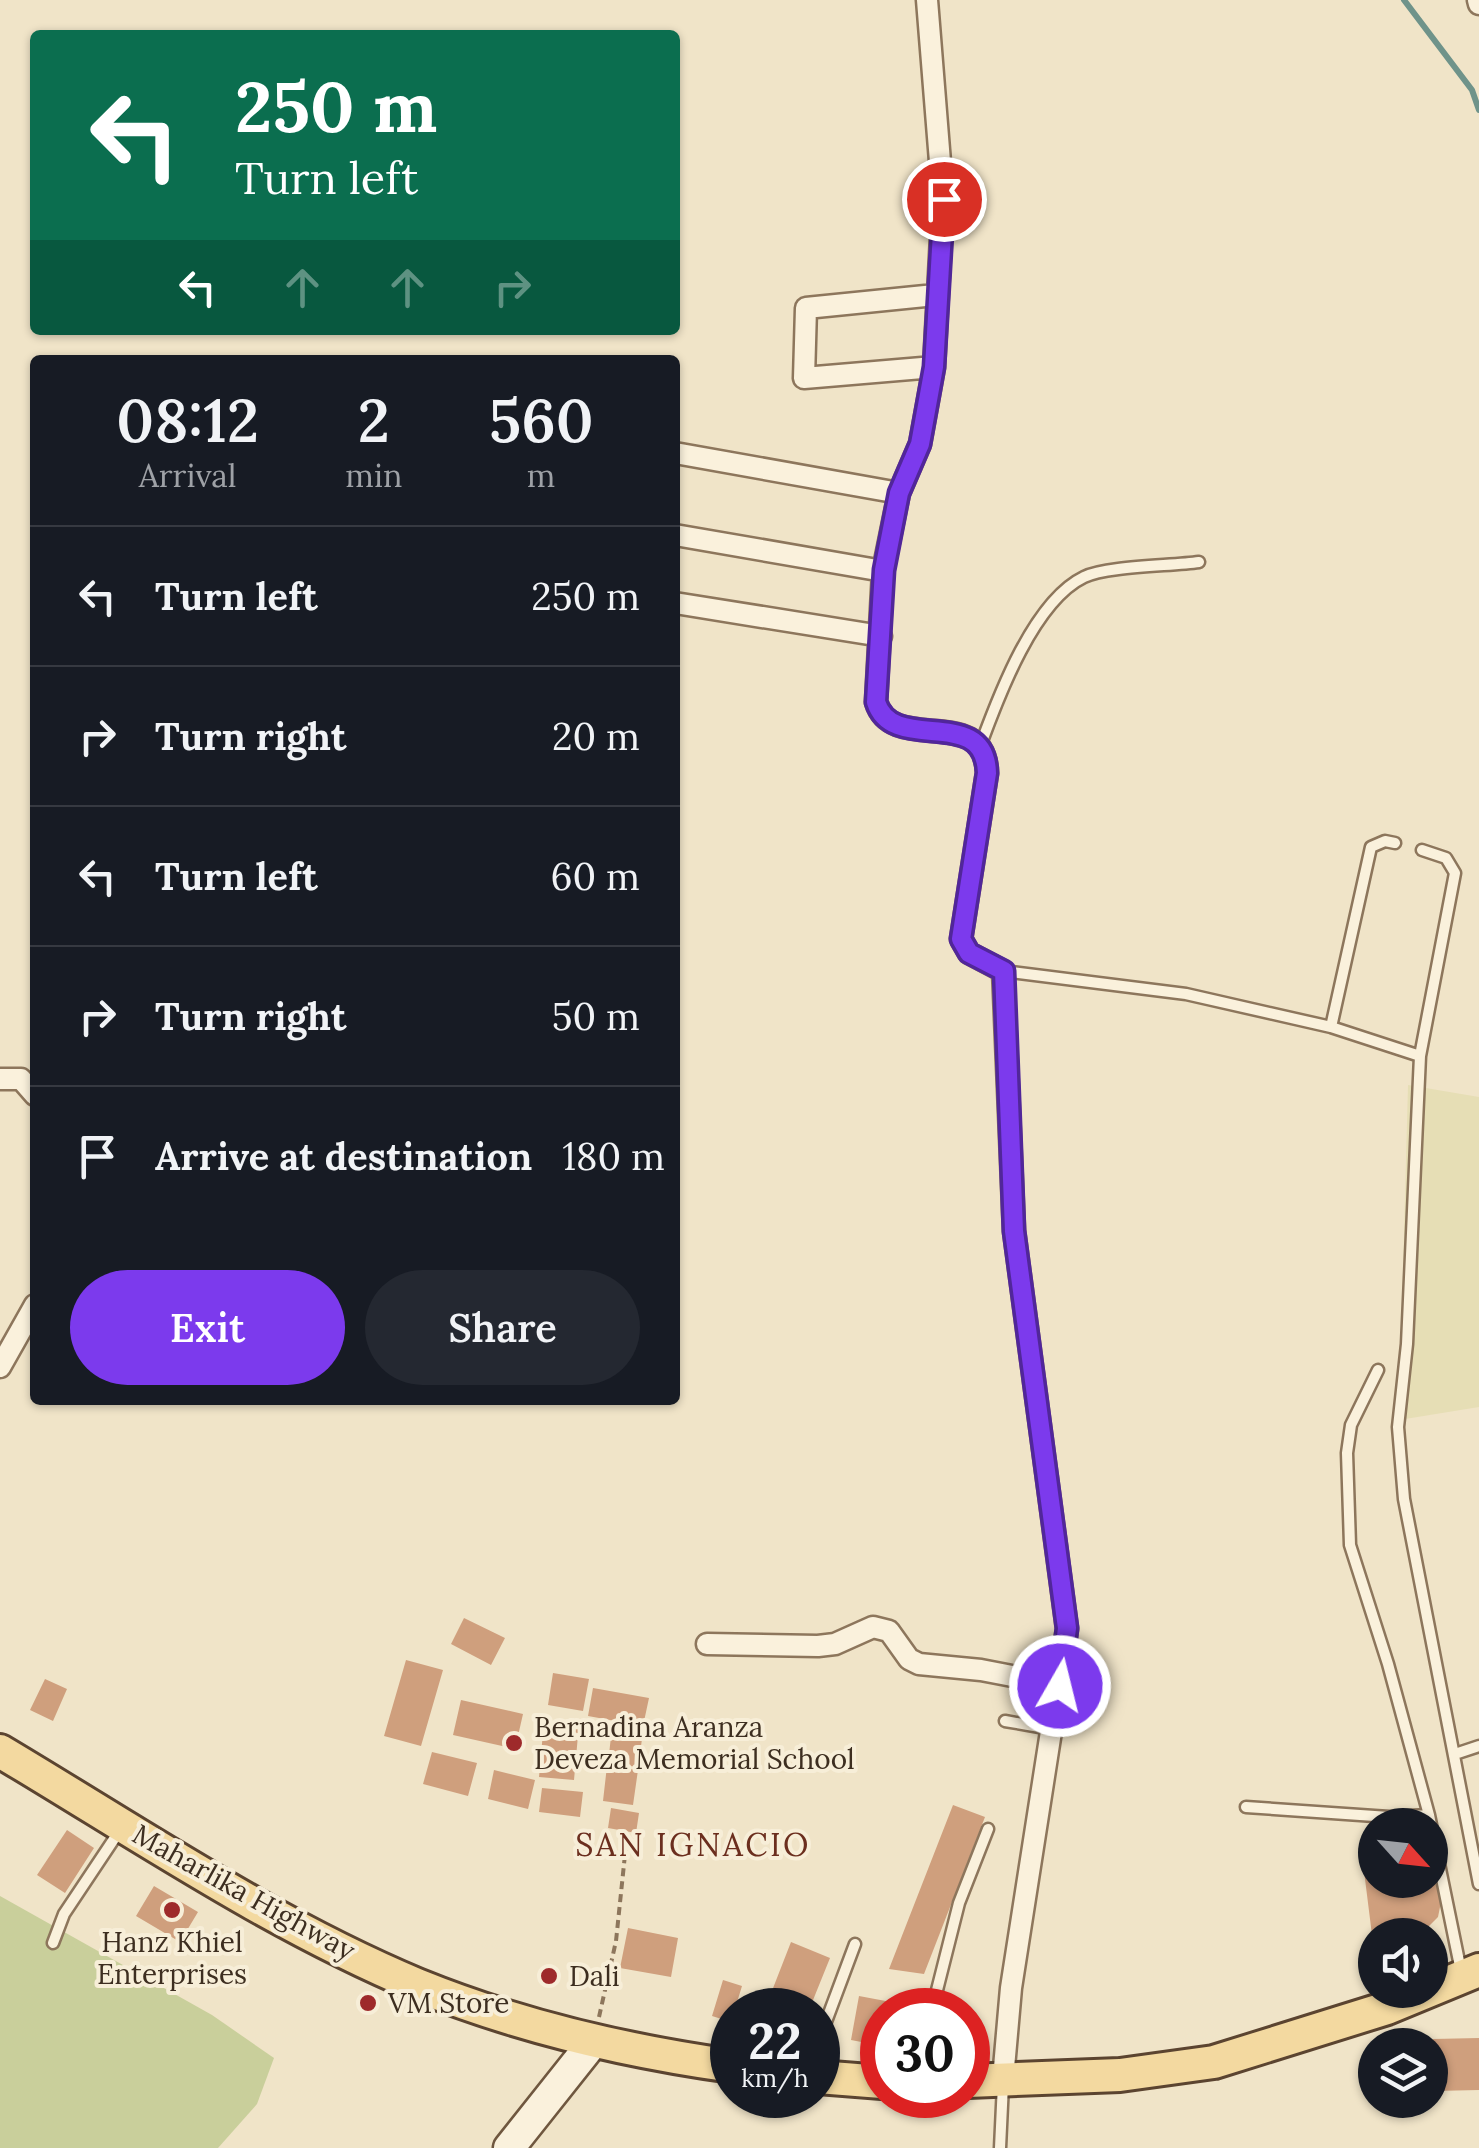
<!DOCTYPE html>
<style>
:root{--surface:#171b24;--page:#242831;--text:#f1f3f6;--muted:#9ea1a6;--line:#363941;--accent:#7c3aed}
body{margin:0;font-family:Lora,serif;background:var(--page);color:var(--text);height:100vh;display:flex;flex-direction:column;font-size:38px;white-space:nowrap}
*{box-sizing:border-box;margin:0}
p{font-size:32px;color:var(--muted)}
.icon{flex:none;width:55px;height:55px;fill:none;stroke:currentColor;stroke-width:2;stroke-linecap:round;stroke-linejoin:round}
.map{position:relative;flex:1;overflow:hidden}
.sheet{position:absolute;left:30px;top:355px;width:650px;height:1050px;display:flex;flex-direction:column;background:var(--surface);border-radius:10px;box-shadow:0 2px 8px #0004}
.sheet>*{flex:none}
.banner{position:absolute;left:30px;top:30px;width:650px;height:305px;border-radius:10px;box-shadow:0 2px 8px #0004;background:#0b6e4f;color:#fff;overflow:hidden}
.needle{width:65px;rotate:117deg}
.fabs{position:absolute;left:1358px;top:1808px;display:grid;gap:20px}
.fabs a{display:grid;place-items:center;width:90px;height:90px;border-radius:50%;background:var(--surface);box-shadow:0 2px 8px #0004;font-size:50px}
.speed{position:absolute;left:710px;top:1988px;display:flex;gap:20px;font-size:50px;font-weight:700;text-align:center}
.speed>*{display:grid;place-content:center;width:130px;height:130px;border-radius:50%;background:var(--surface);box-shadow:0 2px 8px #0004;line-height:1}
.speed small{font-size:25px;font-weight:400}
.speed .limit{border:15px solid #d22;background:#fff;color:#111}
.pin{position:absolute;display:grid;place-items:center;width:85px;height:85px;color:#fff;margin:-42px;border:5px solid #fff;border-radius:50%;box-shadow:0 2px 10px #0007}
.me{position:absolute;width:110px;margin:-55px;rotate:8deg;stroke-linejoin:round;filter:drop-shadow(0 0 8px #0008)}
.turn{display:flex;align-items:center;gap:35px;height:210px;padding:0 40px;font-size:45px}
.turn .icon{width:130px;height:130px;stroke-width:2.5}
.turn b{display:block;font-size:70px;line-height:85px}
.lanes{display:flex;align-items:center;height:95px;padding:0 40px;background:#0003;justify-content:center;gap:50px;direction:ltr}
.lanes .off{opacity:.35}
.eta{display:flex;justify-content:space-evenly;align-items:center;height:170px;text-align:center}
.eta b{font-size:60px;font-weight:600;line-height:70px}
.action{display:flex;gap:20px;margin-top:auto;padding:20px 40px}
.action a{flex:1;height:115px;border-radius:60px;background:var(--accent);color:#fff;font-size:40px;font-weight:600;line-height:115px;text-align:center}
.action a+a{background:var(--page);color:var(--text)}
ul{padding:0;list-style:none}
li{display:flex;align-items:center;gap:30px;height:140px;padding:0 40px;border-top:2px solid var(--line)}
li div{flex:1}
li b{display:block;font-size:38px}
li em{font-style:normal}
.map>svg:first-child{display:block}
.farmland{fill:#e6deb5}
.green{fill:#c9cf9b}
.lines{fill:none;stroke-linecap:round;stroke-linejoin:round}
.stream{stroke:#6f938a;stroke-width:6}
.building{fill:#cf9f7d}
.lane-casing{stroke:#8d765c;stroke-width:15}
.street-casing{stroke:#8d765c;stroke-width:25}
.secondary-casing{stroke:#6f573f;stroke-width:35}
.primary-casing{stroke:#5b4430;stroke-width:38}
.path{stroke:#8d765c;stroke-width:4;stroke-dasharray:8 5;stroke-linecap:butt}
.lane{stroke:#faf1dc;stroke-width:10}
.street{stroke:#faf1dc;stroke-width:20}
.secondary{stroke:#faf1dc;stroke-width:30}
.primary{stroke:#f3d9a0;stroke-width:32}
.route-casing{stroke:#51269a;stroke-width:25}
.route{stroke:#7c3aed;stroke-width:18}
.poi-dot{fill:#9e2a2b;stroke:#f7eed8;stroke-width:4}
.labels{text-anchor:middle;dominant-baseline:central;stroke-width:8;stroke-linejoin:round;paint-order:stroke}
.poi-label{font-size:28px;fill:#3d2e20;stroke:#f7eed8;text-anchor:start}
.street-label{font-size:28px;fill:#3d2e20;stroke:#f7eed8}
.quarter-label{font-size:32px;letter-spacing:2.5px;fill:#6b2e1e;stroke:#f7eed8}
</style>
<div class="map">
<svg width="1479" height="2148" viewBox="0 0 1479 2148">
<rect width="100%" height="100%" fill="#f0e4c8"/>
<!-- farmland -->
<path class="farmland" d="M1408,1085L1479,1097V1407L1399,1420Z"/>
<!-- green -->
<path class="green" d="M0,1896L212,2015L274,2058L257,2104L218,2148H0Z"/>
<g class="lines">
<!-- stream -->
<path class="stream" d="M1404,0L1472,90L1479,110"/>
</g>
<!-- building -->
<path class="building" d="M464,1618L505,1638L491,1665L451,1644Z
M406,1660L443,1670L421,1746L384,1736Z
M553,1673L589,1679L583,1711L548,1705Z
M45,1679L67,1689L53,1721L30,1710Z
M593,1688L649,1698L643,1726L588,1716Z
M461,1700L523,1714L515,1749L453,1735Z
M544,1721L579,1724L574,1780L539,1777Z
M612,1728L643,1732L638,1767L608,1763Z
M432,1752L477,1763L468,1796L423,1784Z
M607,1766L638,1770L633,1805L603,1801Z
M494,1770L535,1780L528,1809L488,1799Z
M542,1788L583,1792L580,1817L539,1812Z
M953,1805L985,1817L924,1974L889,1969Z
M611,1808L639,1813L636,1833L608,1828Z
M67,1830L94,1848L65,1893L37,1875Z
M1375,1845V1880H1430L1431,1867L1441,1902L1438,1917L1427,1928L1372,1935L1361,1847Z
M154,1886L198,1912L180,1942L136,1916Z
M628,1928L678,1938L671,1977L620,1968Z
M791,1942L830,1958L809,2010H778L780,2006L768,2001Z
M723,1980L742,1986L731,2022L712,2016Z
M363,1993L378,2000L373,2012L357,2005Z
M859,1996L907,2005L906,2010H882V2046L851,2040Z
M1479,2038V2090L1434,2091L1433,2039Z"/>
<g class="lines">
<!-- lane casing -->
<g class="lane-casing">
<path id="lane" d="M981,744C999,695 1034,601 1084,577C1106,566 1170,566 1199,562
M1422,850L1446,858L1455,873L1420,1056L1407,1344L1398,1427L1404,1499L1479,1884
M1003,971L1186,994L1331,1027L1420,1056
M1331,1027L1371,847L1385,841L1395,843
M1378,1370L1351,1425L1347,1453L1350,1545L1388,1664L1429,1815L1461,1971
M1005,1721L1051,1729
M1455,1754L1479,1746
M1246,1807L1389,1817L1429,1815
M53,1943L64,1914L120,1830
M932,2010L959,1903L988,1829
M818,2043L855,1944
M1000,2148L1003,2084"/>
</g>
<!-- street casing -->
<g class="street-casing">
<path id="street" d="M927,0L943,199L934,367L920,444L899,493L883,571L876,702C892,756 985,702 987,773L961,939L969,953L1003,971L1014,1231L1067,1629L1011,1988L1003,2079
M1478,0L1479,4
M934,367L804,378L806,308L935,295
M675,453L899,493
M675,535L883,571
M675,603L881,636
M0,1079H21L35,1095
M0,1367L35,1305
M707,1644L818,1646L835,1644L873,1627L889,1631L909,1659L919,1664L981,1670L1059,1685"/>
</g>
<!-- secondary casing -->
<g class="secondary-casing">
<path id="secondary" d="M509,2148L594,2041"/>
</g>
<!-- primary casing -->
<g class="primary-casing">
<path id="primary" d="M0,1751C136,1832 271,1924 417,1985C518,2026 625,2051 732,2066
M818,2077L882,2082
M968,2081L1120,2075L1214,2062L1387,2008L1479,1970"/>
</g>
<!-- path -->
<path class="path" d="M599,2017L616,1941L626,1845"/>
<!-- lane -->
<use href="#lane" class="lane"/>
<!-- street -->
<use href="#street" class="street"/>
<!-- secondary -->
<use href="#secondary" class="secondary"/>
<!-- primary -->
<use href="#primary" class="primary"/>
</g>
<g class="lines">
<!-- route casing -->
<g class="route-casing">
<path id="route" d="M944,199L934,367L920,444L899,493L884,570L876,702C893,756 985,703 987,773L961,939L969,953L1004,971L1014,1231L1067,1628L1060,1686"/>
</g>
<!-- route -->
<use href="#route" class="route"/>
</g>
<!-- markers -->
<g class="poi-dot">
<circle cx="514" cy="1743" r="10"/>
<circle cx="172" cy="1910" r="10"/>
<circle cx="549" cy="1976" r="10"/>
<circle cx="368" cy="2003" r="10"/>
</g>
<g class="labels">
<!-- poi labels -->
<g class="poi-label">
<text x="534" y="1727">Bernadina Aranza<tspan x="534" dy="32">Deveza Memorial School</tspan></text>
<text x="172" y="1942" text-anchor="middle">Hanz Khiel<tspan x="172" dy="32">Enterprises</tspan></text>
<text x="569" y="1976">Dali</text>
<text x="388" y="2003">VM Store</text>
</g>
<!-- street labels -->
<g class="street-label">
<text transform="translate(244 1892) rotate(29)">Maharlika Highway</text>
</g>
<!-- quarter labels -->
<g class="quarter-label">
<text x="693" y="1844">SAN IGNACIO</text>
</g>
</g>
</svg>
<div class="fabs">
<a><svg class="needle" viewBox="-14 -14 28 28"><path d="M0-13l5 13h-10z" fill="#e53935"/><path d="M0 13l5-13h-10z" fill="#9ea1a6"/></svg></a>
<a><svg class="icon" aria-label="sound" viewBox="0 0 24 24"><path d="M4 9h4l5-4v14l-5-4H4zM17 9q2 3 0 6"/></svg></a>
<a><svg class="icon" aria-label="layers" viewBox="0 0 24 24"><path d="M12 4l9 5-9 5-9-5zM3 14l9 5 9-5"/></svg></a>
</div>
<div class="speed"><div>22<small>km/h</small></div><div class="limit">30</div></div>
<div class="pin" style="left:944px;top:199px;background:#d93025"><svg class="icon" aria-label="arrive" viewBox="0 0 24 24"><path d="M6 21V4h12l-3 4 3 4H6"/></svg></div>
<svg class="me" style="left:1060px;top:1686px" viewBox="-20 -20 40 40"><circle r="17" fill="#7c3aed" stroke="#fff" stroke-width="3"/><path d="M0-11L8 9 0 5-8 9z" fill="#fff"/></svg>
<div class="banner">
<div class="turn"><svg class="icon" aria-label="left" viewBox="0 0 24 24"><path d="M17 20v-9H6M10 6l-5 5 5 5"/></svg><div><b>250 m</b>Turn left</div></div>
<div class="lanes"><svg class="icon" aria-label="left" viewBox="0 0 24 24"><path d="M17 20v-9H6M10 6l-5 5 5 5"/></svg><svg class="icon off" aria-label="ahead" viewBox="0 0 24 24"><path d="M12 20V5M6 11l6-6 6 6"/></svg><svg class="icon off" aria-label="ahead" viewBox="0 0 24 24"><path d="M12 20V5M6 11l6-6 6 6"/></svg><svg class="icon off" aria-label="right" viewBox="0 0 24 24"><path d="M7 20v-9h11M14 6l5 5-5 5"/></svg></div>
</div>
<section class="sheet">
<div class="eta">
<div><b>08:12</b><p>Arrival</p></div>
<div><b>2</b><p>min</p></div>
<div><b>560</b><p>m</p></div>
</div>
<ul>
<li><svg class="icon" aria-label="left" viewBox="0 0 24 24"><path d="M17 20v-9H6M10 6l-5 5 5 5"/></svg><div><b>Turn left</b></div><em>250 m</em></li>
<li><svg class="icon" aria-label="right" viewBox="0 0 24 24"><path d="M7 20v-9h11M14 6l5 5-5 5"/></svg><div><b>Turn right</b></div><em>20 m</em></li>
<li><svg class="icon" aria-label="left" viewBox="0 0 24 24"><path d="M17 20v-9H6M10 6l-5 5 5 5"/></svg><div><b>Turn left</b></div><em>60 m</em></li>
<li><svg class="icon" aria-label="right" viewBox="0 0 24 24"><path d="M7 20v-9h11M14 6l5 5-5 5"/></svg><div><b>Turn right</b></div><em>50 m</em></li>
<li><svg class="icon" aria-label="arrive" viewBox="0 0 24 24"><path d="M6 21V4h12l-3 4 3 4H6"/></svg><div><b>Arrive at destination</b></div><em>180 m</em></li>
</ul>
<div class="action"><a>Exit</a><a>Share</a></div>
</section>
</div>
